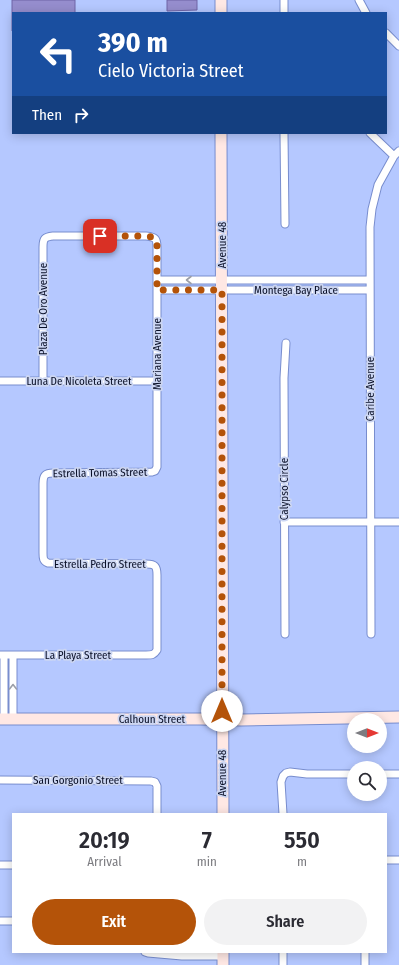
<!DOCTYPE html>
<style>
:root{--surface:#fff;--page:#f2f2f3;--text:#2b2b33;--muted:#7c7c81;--accent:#b45309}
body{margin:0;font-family:"Fira Sans Condensed",sans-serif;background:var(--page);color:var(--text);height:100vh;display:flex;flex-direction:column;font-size:15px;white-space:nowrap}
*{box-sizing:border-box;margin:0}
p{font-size:13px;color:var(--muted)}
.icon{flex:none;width:22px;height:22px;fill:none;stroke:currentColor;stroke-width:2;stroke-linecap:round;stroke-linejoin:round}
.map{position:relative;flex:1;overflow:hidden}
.drawer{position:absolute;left:12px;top:813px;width:375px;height:140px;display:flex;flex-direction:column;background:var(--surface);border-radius:0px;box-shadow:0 2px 10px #0003}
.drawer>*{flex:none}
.banner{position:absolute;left:12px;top:12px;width:375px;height:122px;border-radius:0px;box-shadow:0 2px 10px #0003;background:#1a4fa0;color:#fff;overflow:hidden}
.needle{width:26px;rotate:90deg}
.buttons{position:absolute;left:347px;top:713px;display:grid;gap:8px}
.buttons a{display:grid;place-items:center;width:40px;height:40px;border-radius:50%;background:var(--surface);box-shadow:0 2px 10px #0003;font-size:20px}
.pin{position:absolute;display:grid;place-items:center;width:34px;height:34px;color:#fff;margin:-17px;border-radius:8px;box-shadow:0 2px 6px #0006}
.me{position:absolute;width:44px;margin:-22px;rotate:0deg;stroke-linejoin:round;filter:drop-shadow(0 0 3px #0008)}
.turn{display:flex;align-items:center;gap:14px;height:84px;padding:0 20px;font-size:18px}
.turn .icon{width:52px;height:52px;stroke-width:2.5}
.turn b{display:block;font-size:28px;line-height:34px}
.then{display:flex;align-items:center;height:38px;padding:0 20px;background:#0003;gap:8px;font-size:15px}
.eta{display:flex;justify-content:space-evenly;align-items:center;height:68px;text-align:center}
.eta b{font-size:24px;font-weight:600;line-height:28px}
.primary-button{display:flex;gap:8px;margin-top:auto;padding:8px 20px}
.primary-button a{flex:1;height:46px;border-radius:24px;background:var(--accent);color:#fff;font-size:16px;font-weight:600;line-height:46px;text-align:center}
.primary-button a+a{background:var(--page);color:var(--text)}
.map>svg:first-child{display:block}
.building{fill:#958dcd;stroke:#6f64a6}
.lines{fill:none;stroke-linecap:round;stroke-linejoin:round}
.street-casing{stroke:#788dce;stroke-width:9}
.secondary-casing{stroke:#788dce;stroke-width:13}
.street{stroke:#fff;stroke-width:7}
.secondary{stroke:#ffe8e4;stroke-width:11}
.oneway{stroke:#9c9fa8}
.route{stroke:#b45309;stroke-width:7;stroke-dasharray:0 12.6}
.labels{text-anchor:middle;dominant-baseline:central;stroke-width:3.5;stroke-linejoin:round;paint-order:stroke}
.street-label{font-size:11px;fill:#080e26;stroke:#ccd6f2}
</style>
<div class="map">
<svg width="399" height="965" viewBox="0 0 399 965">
<rect width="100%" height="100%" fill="#b5c8ff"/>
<!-- building -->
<path class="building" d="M12,0H75V13H13V31H12Z
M167,0H197V10L167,11Z"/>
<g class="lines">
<!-- street casing -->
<g class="street-casing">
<path id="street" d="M359,0L366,13
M284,13V0
M386,33L399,46
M284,133L285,224
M370,133L394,156
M157,280H370
M157,290H370
M0,381H157
M284,522H399
M285,634L284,378L286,343
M371,634L370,227L372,209L378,185L394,156L399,151
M0,655H146C152,655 154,655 157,650V575C157,566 155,564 146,564L48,563C43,561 43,558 43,553V484C43,475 45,473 54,473L152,472L155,471L157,467V247C157,238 155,237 146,236H53C45,237 43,238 43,247V381
M4,655V719
M13,655V719
M380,774H399
M0,780L151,781L155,782L157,786V814
M283,814L281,782L283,776L286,773L290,772L307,774H354
M386,860H399
M0,865H13
M0,921H13
M145,952L148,953L182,956H223
M283,965V952
M365,965V952"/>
</g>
<!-- secondary casing -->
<g class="secondary-casing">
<path id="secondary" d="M221,0V13
M221,133L223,814
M0,719H201L241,720L399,717
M223,952V965"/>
</g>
<!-- street -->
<use href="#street" class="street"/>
<!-- secondary -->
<use href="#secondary" class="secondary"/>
</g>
<!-- one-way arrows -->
<defs><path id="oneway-chevron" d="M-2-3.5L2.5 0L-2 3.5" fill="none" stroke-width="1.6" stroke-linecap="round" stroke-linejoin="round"/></defs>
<g class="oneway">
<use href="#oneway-chevron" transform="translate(189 280) rotate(180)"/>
<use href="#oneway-chevron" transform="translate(13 687) rotate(-90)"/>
</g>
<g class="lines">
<!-- route -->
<path class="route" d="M100,236H146C152,237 154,237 157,242V290H222V711"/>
</g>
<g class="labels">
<!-- street labels -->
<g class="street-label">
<text transform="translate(222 245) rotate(-90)">Avenue 48</text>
<text x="296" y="290">Montega Bay Place</text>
<text transform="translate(43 309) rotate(-90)">Plaza De Oro Avenue</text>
<text transform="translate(157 354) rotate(-90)">Mariana Avenue</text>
<text x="79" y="381">Luna De Nicoleta Street</text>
<text transform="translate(370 389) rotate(-90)">Caribe Avenue</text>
<text transform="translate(100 473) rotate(-1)">Estrella Tomas Street</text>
<text transform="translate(284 489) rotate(-90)">Calypso Circle</text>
<text x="100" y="564">Estrella Pedro Street</text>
<text x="78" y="655">La Playa Street</text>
<text x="152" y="719">Calhoun Street</text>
<text transform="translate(222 773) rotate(-90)">Avenue 48</text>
<text x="78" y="780">San Gorgonio Street</text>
</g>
</g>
</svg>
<div class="buttons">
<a><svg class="needle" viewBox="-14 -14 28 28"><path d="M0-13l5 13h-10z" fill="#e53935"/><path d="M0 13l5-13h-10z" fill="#7c7c81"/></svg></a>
<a><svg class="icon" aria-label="search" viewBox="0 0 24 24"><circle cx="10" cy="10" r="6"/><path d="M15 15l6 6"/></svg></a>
</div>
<div class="pin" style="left:100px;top:236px;background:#d93025"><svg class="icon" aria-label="arrive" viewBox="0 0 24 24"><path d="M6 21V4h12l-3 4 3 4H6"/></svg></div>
<svg class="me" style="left:222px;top:711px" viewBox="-20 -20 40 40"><circle r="19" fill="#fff"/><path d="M0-13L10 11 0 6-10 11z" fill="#b45309"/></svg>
<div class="banner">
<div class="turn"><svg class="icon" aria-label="left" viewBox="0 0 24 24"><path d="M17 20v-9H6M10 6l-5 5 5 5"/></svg><div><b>390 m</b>Cielo Victoria Street</div></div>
<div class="then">Then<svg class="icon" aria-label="right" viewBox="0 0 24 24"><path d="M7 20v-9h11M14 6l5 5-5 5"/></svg></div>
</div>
<section class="drawer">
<div class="eta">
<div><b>20:19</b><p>Arrival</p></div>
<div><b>7</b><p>min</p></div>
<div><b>550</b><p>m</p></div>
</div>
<div class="primary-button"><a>Exit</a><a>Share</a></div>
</section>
</div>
